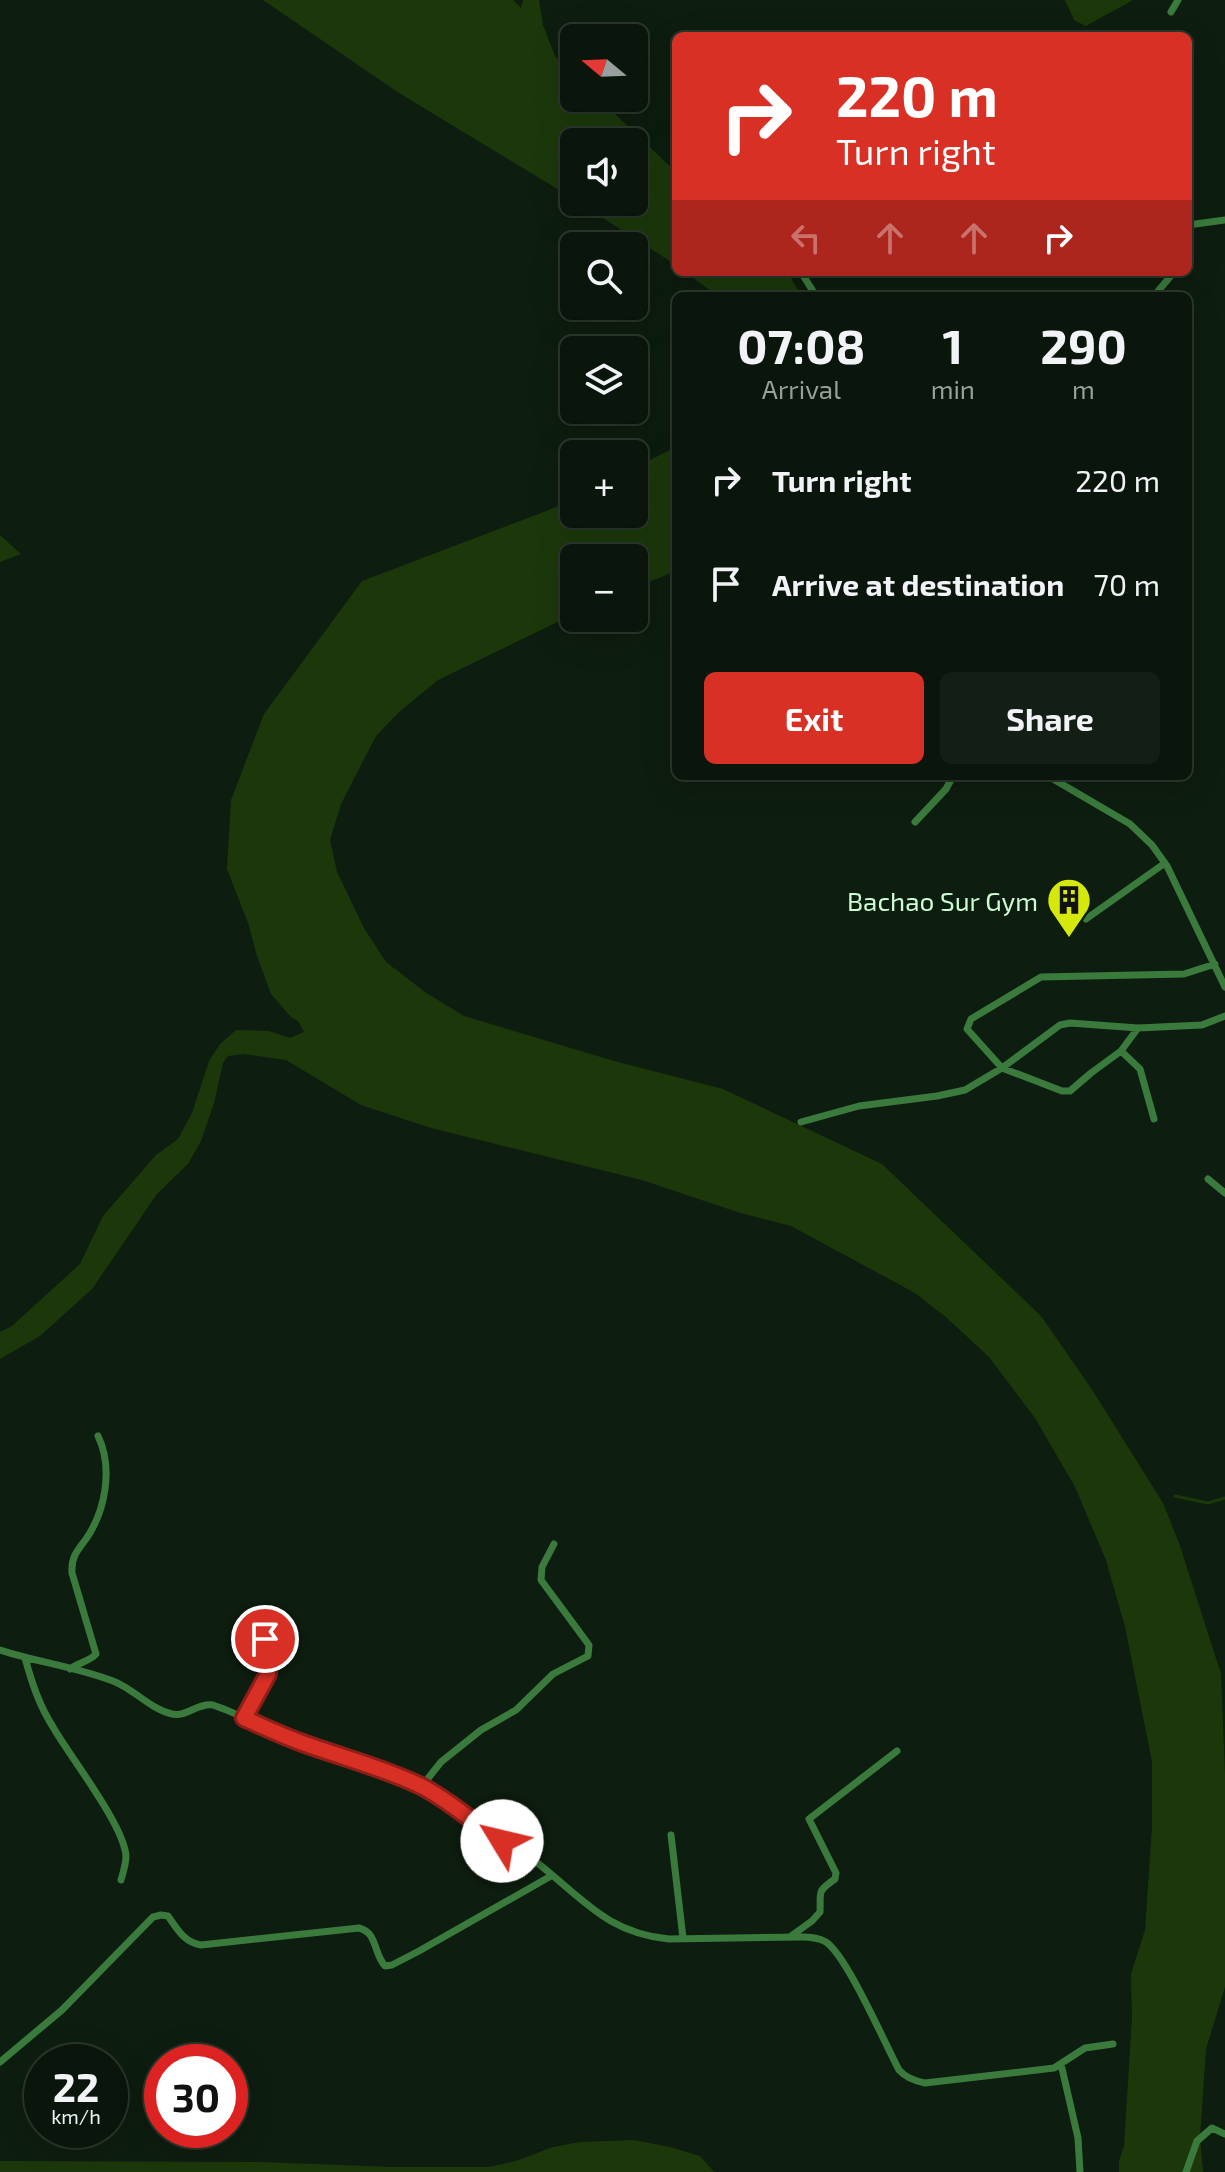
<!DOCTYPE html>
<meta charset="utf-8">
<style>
:root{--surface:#0a160b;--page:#131f14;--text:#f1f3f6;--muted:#999f9d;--line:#2a352c;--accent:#d93025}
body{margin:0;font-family:"Exo 2",sans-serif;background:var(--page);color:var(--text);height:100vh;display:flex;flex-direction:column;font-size:30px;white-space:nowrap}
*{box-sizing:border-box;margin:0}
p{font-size:26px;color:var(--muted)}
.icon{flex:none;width:44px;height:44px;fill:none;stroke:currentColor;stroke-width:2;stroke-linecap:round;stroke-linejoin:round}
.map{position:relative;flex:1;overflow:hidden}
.side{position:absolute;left:672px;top:292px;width:520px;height:488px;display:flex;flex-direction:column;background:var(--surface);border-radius:12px;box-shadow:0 8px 32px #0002,0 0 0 2px var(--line)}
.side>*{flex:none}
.banner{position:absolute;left:672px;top:32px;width:520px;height:244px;border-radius:12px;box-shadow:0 8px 32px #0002,0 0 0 2px var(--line);background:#d93025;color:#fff;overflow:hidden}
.needle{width:52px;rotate:289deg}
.controls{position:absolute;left:560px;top:24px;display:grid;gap:16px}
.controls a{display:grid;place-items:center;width:88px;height:88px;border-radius:12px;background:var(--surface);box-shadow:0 8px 32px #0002,0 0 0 2px var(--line);font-size:40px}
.speed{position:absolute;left:24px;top:2044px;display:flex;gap:16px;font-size:40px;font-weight:700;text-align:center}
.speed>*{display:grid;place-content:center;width:104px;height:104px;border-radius:50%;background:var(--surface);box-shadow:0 8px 32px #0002,0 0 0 2px var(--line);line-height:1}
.speed small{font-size:20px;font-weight:400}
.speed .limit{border:12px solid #d22;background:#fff;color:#111}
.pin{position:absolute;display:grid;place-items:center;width:68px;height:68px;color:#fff;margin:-34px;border:4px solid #fff;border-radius:50%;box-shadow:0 2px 8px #0007}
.me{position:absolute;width:88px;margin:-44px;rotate:306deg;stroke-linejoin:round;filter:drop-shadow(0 0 6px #0008)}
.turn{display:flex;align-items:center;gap:28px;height:168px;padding:0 32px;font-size:36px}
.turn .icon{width:104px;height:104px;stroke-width:2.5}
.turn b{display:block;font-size:56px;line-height:68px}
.lanes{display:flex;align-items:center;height:76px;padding:0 32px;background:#0003;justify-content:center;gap:40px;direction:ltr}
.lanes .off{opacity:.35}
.eta{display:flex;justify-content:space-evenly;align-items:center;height:136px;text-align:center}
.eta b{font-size:48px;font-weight:700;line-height:56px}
.action{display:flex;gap:16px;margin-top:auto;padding:16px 32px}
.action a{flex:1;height:92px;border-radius:12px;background:var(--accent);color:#fff;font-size:32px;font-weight:700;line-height:92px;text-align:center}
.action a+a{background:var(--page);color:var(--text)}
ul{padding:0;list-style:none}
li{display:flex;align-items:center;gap:24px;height:104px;padding:0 32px}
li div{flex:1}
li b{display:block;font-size:30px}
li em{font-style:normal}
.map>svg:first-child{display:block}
.water{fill:#1c380b}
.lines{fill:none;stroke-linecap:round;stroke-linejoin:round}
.stream{stroke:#1c380b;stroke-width:3}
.minor{stroke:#3a7a3c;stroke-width:7}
.route-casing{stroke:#8d1f18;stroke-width:20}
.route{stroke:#d93025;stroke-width:14}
.labels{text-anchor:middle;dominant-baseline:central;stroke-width:6;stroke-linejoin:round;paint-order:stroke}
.poi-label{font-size:26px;fill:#ccfcd1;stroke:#0d1d0f;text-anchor:end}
</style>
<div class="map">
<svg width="1225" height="2172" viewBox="0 0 1225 2172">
<rect width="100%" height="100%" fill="#0d1d0f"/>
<!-- water -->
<path class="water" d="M263,0H513L521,8L523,0H539L543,25L555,56L574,75V98H598L676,172V265L578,202H634V142H574V199L399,93Z
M1065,0H1133L1086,26L1074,20Z
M685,272H784L791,278L801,296H718Z
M676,447V571L634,588V558H574V614L438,680L399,712L376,736L341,804L330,840L337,872L364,928L386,962L425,992L464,1016L614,1061L723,1089L882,1164L1041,1316L1091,1388L1163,1503L1179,1543L1221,1674L1225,1774V1987L1206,2049L1200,2137L1203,2172H1119V2161L1124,2146L1132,2017L1131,1974L1145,1930L1152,1826V1761L1125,1627L1106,1560L1075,1487L1035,1418L989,1357L947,1318L915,1293L791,1226L737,1212L642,1180L431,1128L361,1105L286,1060L244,1054L228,1056L223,1063L214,1103L201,1141L188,1164L157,1194L92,1289L40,1336L0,1359V1332L12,1326L80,1264L103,1216L156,1155L178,1139L192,1113L209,1061L220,1044L236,1030L269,1031L290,1038L304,1032L298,1021L291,1017L271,994L257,956L248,923L227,869L231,800L264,714L362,581L549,510L574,498V514H634V468Z
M0,535L21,554L0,562Z
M634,2140L670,2147L700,2156L714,2172H0V2161L261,2162L393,2167H489L516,2161L553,2147L580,2142Z"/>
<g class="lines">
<!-- stream -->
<path class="stream" d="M1175,1496L1208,1503L1225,1498"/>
<!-- minor -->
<path class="minor" d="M1171,12L1178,0
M1188,225L1225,220
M801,272L816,296
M1154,296L1174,272
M1048,776L1130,824L1152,845L1167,866L1225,987
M915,822L946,789L953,776
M1086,919L1165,863
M1138,1028L1121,1051L1091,1073L1070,1091H1062L1002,1068L967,1029L971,1019L1041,977L1184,974L1215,964
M1121,1051L1140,1069L1154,1119
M801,1122L859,1106L937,1096L965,1090L1002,1068L1060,1025L1070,1023L1138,1028L1202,1025L1225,1016
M1208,1179L1225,1193
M0,1650C37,1662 77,1667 113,1681C134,1689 150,1709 172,1714C187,1717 197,1703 213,1705C242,1715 268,1730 297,1741C347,1760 399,1771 445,1798C461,1808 473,1822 488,1832C505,1844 524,1852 540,1865C584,1900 608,1933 669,1939L802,1937C810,1937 819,1938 826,1942C847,1956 885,2044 899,2070C906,2078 915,2081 925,2083L1054,2068L1085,2048L1113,2044
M25,1658C32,1683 39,1705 53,1727C70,1757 124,1825 126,1856C126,1864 123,1873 121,1880
M70,1669C78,1663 90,1661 96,1654L72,1573C71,1557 77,1551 86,1539C106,1510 113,1467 98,1436
M244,1718L268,1674L265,1639
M422,1786L441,1762L481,1730L516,1710L553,1674L588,1656L589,1645L541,1580L542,1567L554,1544
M671,1835L683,1938
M791,1936L812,1921L820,1912C821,1892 816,1892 835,1879L836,1873L809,1819L897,1751
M0,2062L62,2010L153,1917L161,1915L168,1916C178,1930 184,1942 201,1945L359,1928C378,1933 373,1953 385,1966L392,1965L419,1951L551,1876
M1061,2064L1078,2138L1080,2172
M1186,2172L1197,2141L1212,2128L1225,2134"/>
</g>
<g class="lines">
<!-- route casing -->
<g class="route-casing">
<path id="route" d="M265,1639L268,1674L244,1718C262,1726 281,1735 300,1742C340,1757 382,1767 421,1786C451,1801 474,1824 502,1841"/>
</g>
<!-- route -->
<use href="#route" class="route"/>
</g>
<!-- icons -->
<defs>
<g id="building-pin" transform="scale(2.3)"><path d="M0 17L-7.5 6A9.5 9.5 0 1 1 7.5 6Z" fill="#d5e80c" stroke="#0d1d0f"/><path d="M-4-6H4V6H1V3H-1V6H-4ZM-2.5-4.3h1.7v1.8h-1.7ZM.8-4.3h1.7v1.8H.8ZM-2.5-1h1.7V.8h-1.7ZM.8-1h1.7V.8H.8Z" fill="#111"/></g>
</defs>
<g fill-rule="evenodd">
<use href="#building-pin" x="1069" y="900"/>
</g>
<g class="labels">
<!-- poi labels -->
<g class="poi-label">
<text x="1038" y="900">Bachao Sur Gym</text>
</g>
</g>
</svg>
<div class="controls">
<a><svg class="needle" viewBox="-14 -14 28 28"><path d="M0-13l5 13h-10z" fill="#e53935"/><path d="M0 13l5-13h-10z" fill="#999f9d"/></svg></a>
<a><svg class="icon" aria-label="sound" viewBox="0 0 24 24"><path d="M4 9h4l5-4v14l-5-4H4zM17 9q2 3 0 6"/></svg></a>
<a><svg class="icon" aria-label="search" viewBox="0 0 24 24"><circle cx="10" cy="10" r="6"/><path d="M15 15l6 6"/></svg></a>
<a><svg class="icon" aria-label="layers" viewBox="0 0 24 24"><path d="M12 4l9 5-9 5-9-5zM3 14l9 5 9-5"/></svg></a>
<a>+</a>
<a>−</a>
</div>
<div class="speed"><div>22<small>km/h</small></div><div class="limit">30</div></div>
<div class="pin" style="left:265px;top:1639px;background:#d93025"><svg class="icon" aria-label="arrive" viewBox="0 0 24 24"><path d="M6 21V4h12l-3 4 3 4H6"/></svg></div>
<svg class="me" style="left:502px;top:1841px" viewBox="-20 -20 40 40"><circle r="19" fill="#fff"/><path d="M0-13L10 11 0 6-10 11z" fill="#d93025"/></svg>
<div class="banner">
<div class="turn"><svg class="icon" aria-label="right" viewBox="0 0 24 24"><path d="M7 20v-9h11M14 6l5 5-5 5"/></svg><div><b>220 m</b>Turn right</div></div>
<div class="lanes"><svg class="icon off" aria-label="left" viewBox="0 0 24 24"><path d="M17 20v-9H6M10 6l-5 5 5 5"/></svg><svg class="icon off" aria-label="ahead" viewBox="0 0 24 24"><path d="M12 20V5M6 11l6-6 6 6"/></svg><svg class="icon off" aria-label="ahead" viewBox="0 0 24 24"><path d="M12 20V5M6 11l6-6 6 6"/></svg><svg class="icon" aria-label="right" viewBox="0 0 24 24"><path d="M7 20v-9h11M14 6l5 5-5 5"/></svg></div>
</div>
<section class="side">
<div class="eta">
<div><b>07:08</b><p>Arrival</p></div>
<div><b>1</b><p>min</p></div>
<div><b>290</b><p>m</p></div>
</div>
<ul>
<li><svg class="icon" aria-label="right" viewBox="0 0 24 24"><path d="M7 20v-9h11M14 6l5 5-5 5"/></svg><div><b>Turn right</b></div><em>220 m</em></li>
<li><svg class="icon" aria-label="arrive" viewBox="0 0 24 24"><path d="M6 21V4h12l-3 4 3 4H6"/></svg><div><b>Arrive at destination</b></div><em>70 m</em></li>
</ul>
<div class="action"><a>Exit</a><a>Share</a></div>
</section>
</div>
